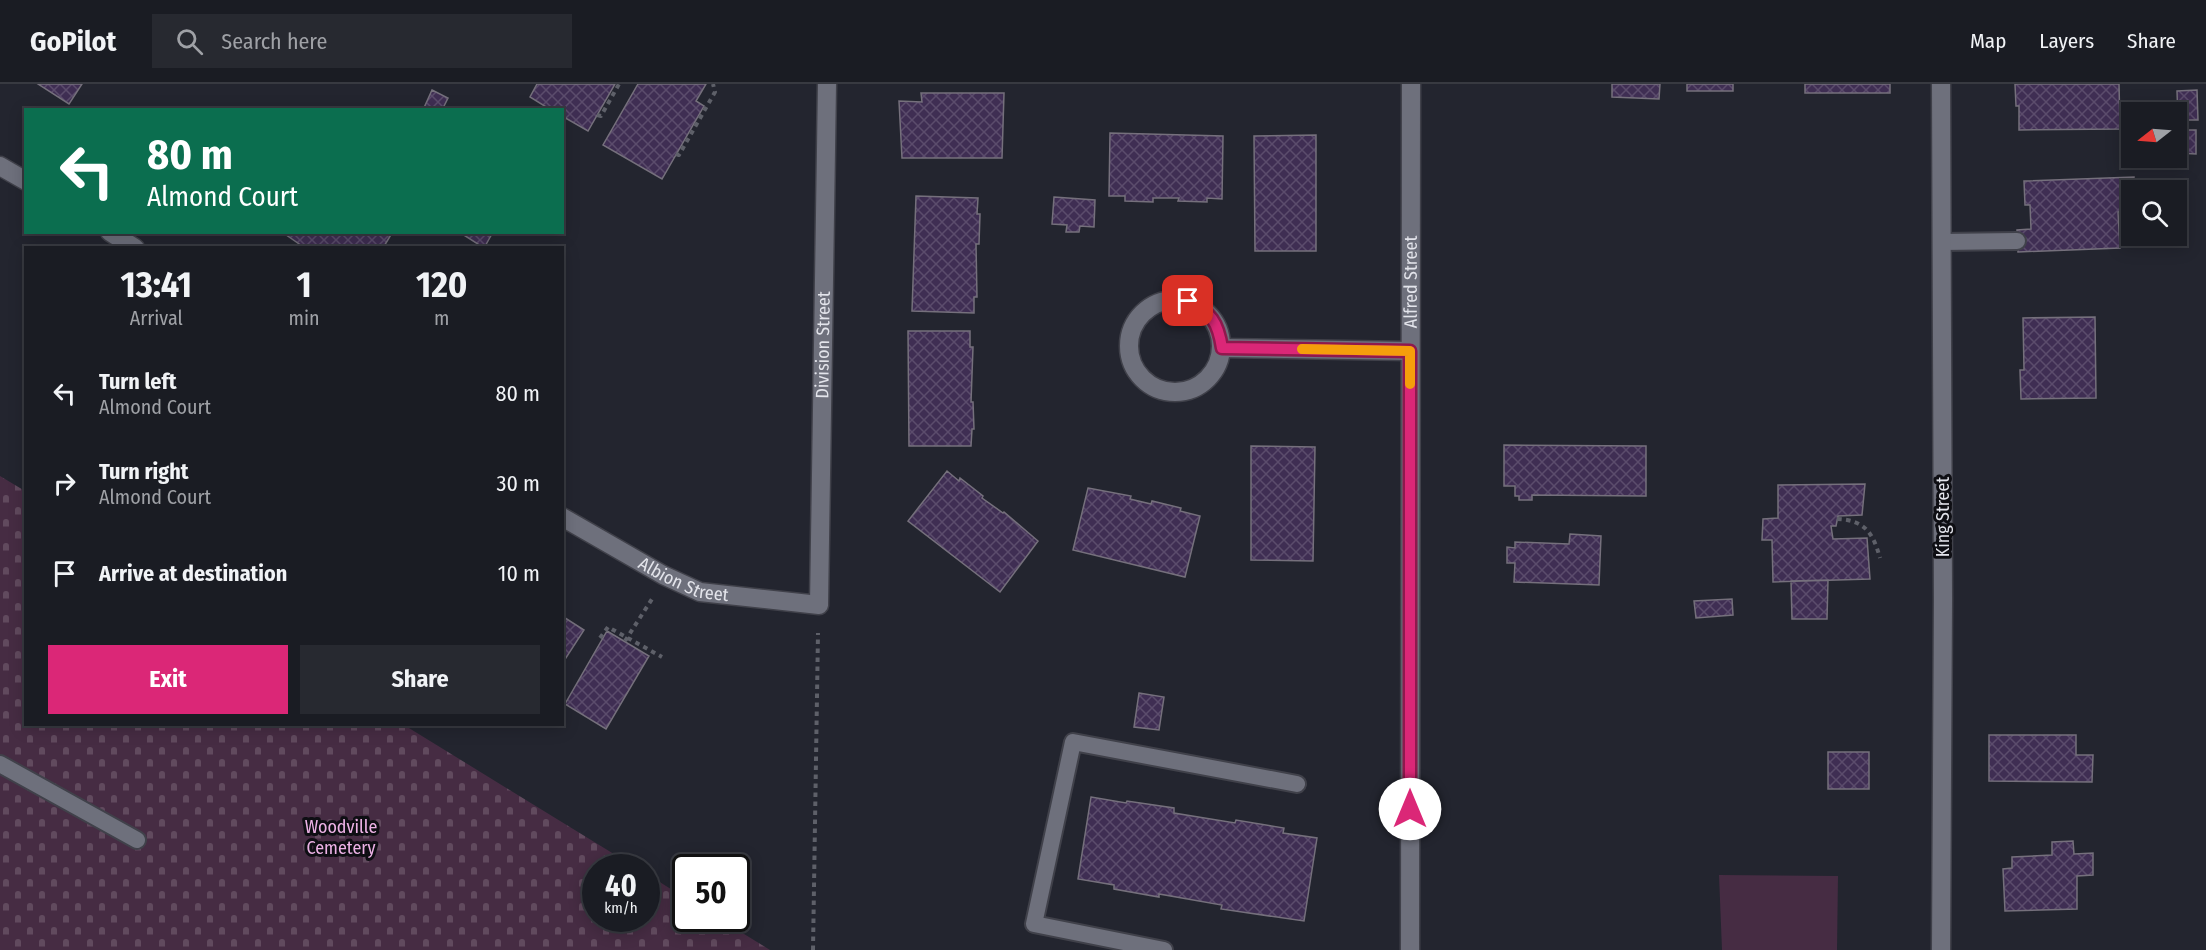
<!DOCTYPE html>
<style>
:root{--surface:#1a1c23;--page:#272930;--text:#f1f3f6;--muted:#9fa1a6;--line:#383a41;--accent:#db2777}
body{margin:0;font-family:"Fira Sans Condensed",sans-serif;background:var(--page);color:var(--text);height:100vh;display:flex;flex-direction:column;font-size:22px;white-space:nowrap}
*{box-sizing:border-box;margin:0}
p{font-size:20px;color:var(--muted)}
.icon{flex:none;width:33px;height:33px;fill:none;stroke:currentColor;stroke-width:2;stroke-linecap:round;stroke-linejoin:round}
.map{position:relative;flex:1;overflow:hidden}
.side{position:absolute;left:24px;top:162px;width:540px;height:480px;display:flex;flex-direction:column;background:var(--surface);border-radius:0px;box-shadow:0 3px 15px #0003,0 0 0 2px var(--line)}
.side>*{flex:none}
.banner{position:absolute;left:24px;top:24px;width:540px;height:126px;border-radius:0px;box-shadow:0 3px 15px #0003,0 0 0 2px var(--line);background:#0b6e4f;color:#fff;overflow:hidden}
.needle{width:39px;rotate:253deg}
.buttons{position:absolute;left:2121px;top:18px;display:grid;gap:12px}
.buttons a{display:grid;place-items:center;width:66px;height:66px;border-radius:0px;background:var(--surface);box-shadow:0 3px 15px #0003,0 0 0 2px var(--line);font-size:30px}
.speed{position:absolute;left:582px;top:770px;display:flex;gap:12px;font-size:30px;font-weight:700;text-align:center}
.speed>*{display:grid;place-content:center;width:78px;height:78px;border-radius:50%;background:var(--surface);box-shadow:0 3px 15px #0003,0 0 0 2px var(--line);line-height:1}
.speed small{font-size:15px;font-weight:400}
.speed .limit{border:3px solid #111;border-radius:9px;background:#fff;color:#111}
.pin{position:absolute;display:grid;place-items:center;width:51px;height:51px;color:#fff;margin:-26px;border-radius:12px;box-shadow:0 3px 9px #0006}
.me{position:absolute;width:66px;margin:-33px;rotate:0deg;stroke-linejoin:round;filter:drop-shadow(0 0 4px #0008)}
.turn{display:flex;align-items:center;gap:21px;height:126px;padding:0 24px;font-size:27px}
.turn .icon{width:78px;height:78px;stroke-width:2.5}
.turn b{display:block;font-size:42px;line-height:51px}
.eta{display:flex;justify-content:space-evenly;align-items:center;height:102px;text-align:center}
.eta b{font-size:36px;font-weight:700;line-height:42px}
.primary-button{display:flex;gap:12px;margin-top:auto;padding:12px 24px}
.primary-button a{flex:1;height:69px;border-radius:0px;background:var(--accent);color:#fff;font-size:24px;font-weight:700;line-height:69px;text-align:center}
.primary-button a+a{background:var(--page);color:var(--text)}
ul{padding:0;list-style:none}
li{display:flex;align-items:center;gap:18px;height:90px;padding:0 24px}
li div{flex:1}
li b{display:block;font-size:22px}
li em{font-style:normal}
header{display:flex;align-items:center;gap:36px;box-sizing:border-box;height:84px;padding:0 30px;background:var(--surface);border-bottom:2px solid var(--line)}
header strong{font-size:28px}
nav{display:flex;gap:33px;margin-inline-start:auto;font-size:21px}
.search{width:420px;height:54px;background:var(--page);display:flex;align-items:center;gap:15px;box-sizing:border-box;padding:0 21px;border-radius:0px;color:var(--muted);font-size:22px}
.map>svg:first-child{display:block}
.green{fill:#462c43}
.cemetery{fill:url(#cemetery-stones)}
.building{fill:url(#building-cross-hatch);stroke:#75707c;stroke-width:1.5}
.lines{fill:none;stroke-linecap:round;stroke-linejoin:round}
.lane-casing{stroke:#40414a;stroke-width:20}
.street-casing{stroke:#40414a;stroke-width:21}
.secondary-casing{stroke:#40414a;stroke-width:21}
.path{stroke:#5e6069;stroke-width:4;stroke-dasharray:4.5 4.5;stroke-linecap:butt}
.lane{stroke:#6e707c;stroke-width:16}
.street{stroke:#6e707c;stroke-width:18}
.secondary{stroke:#6e707c;stroke-width:18}
.route-casing{stroke:#8e194d;stroke-width:15}
.route{stroke:#db2777;stroke-width:10}
.slow{stroke:#f59e0b;stroke-width:10}
.labels{text-anchor:middle;dominant-baseline:central;stroke-width:6;stroke-linejoin:round;paint-order:stroke}
.street-label{font-size:18px;fill:#e3e4eb;stroke:#0e0e13}
.park-label{font-size:18px;fill:#edb2e6;stroke:#0e0e13}
</style>
<header>
<strong>GoPilot</strong>
<div class="search"><svg class="icon" aria-label="search" viewBox="0 0 24 24"><circle cx="10" cy="10" r="6"/><path d="M15 15l6 6"/></svg>Search here</div>
<nav><a>Map</a><a>Layers</a><a>Share</a></nav>
</header>
<div class="map">
<svg width="2206" height="866" viewBox="0 0 2206 866">
<defs>
<pattern id="cemetery-stones" width="16" height="16" patternUnits="userSpaceOnUse" patternTransform="scale(1.5)"><rect width="16" height="16" fill="#462c43"/><path d="M2 7V4a2 2 0 0 1 4 0v3zM10 15v-3a2 2 0 0 1 4 0v3z" fill="#614a5e"/></pattern>
<pattern id="building-cross-hatch" width="8" height="8" patternUnits="userSpaceOnUse" patternTransform="scale(1.5)"><rect width="8" height="8" fill="#3f2e53"/><path d="M0 0l8 8M0 8l8-8" fill="none" stroke="#5b4c6c"/></pattern>
</defs>
<rect width="100%" height="100%" fill="#23252f"/>
<!-- green -->
<path class="green" d="M1719,791L1838,792L1837,866H1722Z"/>
<!-- cemetery -->
<path class="cemetery" d="M0,392L25,407L26,640L404,641L635,783H596V834H646L647,790L685,814L686,834H718L770,866H0Z"/>
<!-- building -->
<path class="building" d="M38,0H82L69,20Z
M537,0H615L588,47L562,32V26H551L530,13Z
M638,0H706L696,17L704,22L662,95L603,61Z
M1612,0H1660L1659,15L1612,13Z
M1687,0H1733V7H1687Z
M1805,0H1890V9H1805Z
M2015,0H2119L2120,45L2019,46V22H2016Z
M432,6L448,14L442,26H423Z
M2197,6L2198,36H2178L2177,7Z
M921,9H1004L1002,74H902L899,17L922,18Z
M2178,46H2196V70L2178,69Z
M1110,49L1223,52L1222,115L1207,114V118L1178,117L1179,114H1153V118L1125,117V112H1109Z
M1316,51V167H1255L1254,52Z
M2134,93L2132,127L2118,128L2120,164L2018,168L2017,146L2031,145L2030,121H2025L2024,97Z
M916,112L978,114L977,130H980L979,160H976L977,213H974V229L912,227Z
M1054,113L1095,116L1094,143L1080,142L1079,148H1066L1067,141L1052,140Z
M282,148H392V149L383,164H305Z
M459,148H493L484,164Z
M2095,233L2096,314L2021,315L2020,286H2024L2023,234Z
M908,247H970V263H973L971,318H973L974,345H972L971,362H909Z
M1504,361L1646,362V412L1532,411V416H1519V412H1515V402H1504Z
M1251,362L1315,363L1313,477L1251,476Z
M947,387L959,397L960,394L983,412L982,414L1003,429L1004,428L1038,457L1000,508L908,437Z
M1865,400L1862,431L1838,432L1836,442H1831L1833,455L1867,454L1870,495L1773,498L1772,456H1762L1763,435L1778,434V401Z
M1088,404L1131,412L1130,415L1151,420L1152,417L1181,424L1180,427L1200,432L1185,493L1073,466Z
M1570,450L1601,452L1599,501L1514,498L1515,479H1507V463L1515,464V458L1569,460Z
M1828,496L1827,535H1792L1791,497Z
M1732,515L1733,531L1696,534L1694,517Z
M562,532L584,546L562,580Z
M607,547L649,572L606,645L565,620Z
M1139,609L1164,613L1159,646L1134,643Z
M1989,651H2076V671H2093L2092,698L1989,697Z
M1828,668H1869V705H1828Z
M1091,713L1126,719L1127,717L1174,724V729L1235,739L1236,736L1284,744L1283,749L1317,754L1304,837L1221,825L1222,821L1159,810V813L1114,805V801L1078,795Z
M2073,757L2074,770L2093,769V791L2077,792V825L2005,827L2003,785L2012,784V773L2052,771V758Z"/>
<g class="lines">
<!-- lane casing -->
<g class="lane-casing">
<path id="lane" d="M1942,158L2017,157
M0,680L137,756
M1164,866L1034,840L1073,658L1297,700"/>
</g>
<!-- street casing -->
<g class="street-casing">
<g id="street">
<path d="M0,82L26,97"/>
<path d="M110,148L135,164"/>
<circle cx="1175" cy="262" r="46"/>
<path d="M1222,264L1410,267"/>
<path id="s1" d="M562,433L663,491L700,508L819,521L827,0"/>
<path d="M1941,866L1943,515L1941,0"/>
</g>
</g>
<!-- secondary casing -->
<g class="secondary-casing">
<g id="secondary">
<path id="s2" d="M1410,866L1411,0"/>
</g>
</g>
<!-- path -->
<path class="path" d="M597,31L601,32L619,0
M676,70L679,71L715,8L713,0
M1837,435C1865,436 1873,449 1880,474
M600,554L608,543L662,573
M625,557L652,515
M813,866L818,549"/>
<!-- lane -->
<use href="#lane" class="lane"/>
<!-- street -->
<use href="#street" class="street"/>
<!-- secondary -->
<use href="#secondary" class="secondary"/>
</g>
<g class="lines">
<!-- route casing -->
<g class="route-casing">
<path id="route" d="M1188,217C1211,228 1218,238 1222,264L1410,267V725"/>
</g>
<!-- route -->
<use href="#route" class="route"/>
<!-- slow -->
<path class="slow" d="M1302,265L1410,267V300"/>
</g>
<g class="labels">
<!-- street labels -->
<g class="street-label">
<text stroke="none"><textPath href="#s2" startOffset="668">Alfred Street</textPath></text>
<text stroke="none"><textPath href="#s1" startOffset="537">Division Street</textPath></text>
<text transform="translate(1943 433) rotate(-90)">King Street</text>
<text stroke="none"><textPath href="#s1" startOffset="138">Albion Street</textPath></text>
</g>
<!-- park labels -->
<g class="park-label">
<text x="341" y="743">Woodville<tspan x="341" dy="21">Cemetery</tspan></text>
</g>
</g>
</svg>
<div class="buttons">
<a><svg class="needle" viewBox="-14 -14 28 28"><path d="M0-13l5 13h-10z" fill="#e53935"/><path d="M0 13l5-13h-10z" fill="#9fa1a6"/></svg></a>
<a><svg class="icon" aria-label="search" viewBox="0 0 24 24"><circle cx="10" cy="10" r="6"/><path d="M15 15l6 6"/></svg></a>
</div>
<div class="speed"><div>40<small>km/h</small></div><div class="limit">50</div></div>
<div class="pin" style="left:1188px;top:217px;background:#d93025"><svg class="icon" aria-label="arrive" viewBox="0 0 24 24"><path d="M6 21V4h12l-3 4 3 4H6"/></svg></div>
<svg class="me" style="left:1410px;top:725px" viewBox="-20 -20 40 40"><circle r="19" fill="#fff"/><path d="M0-13L10 11 0 6-10 11z" fill="#db2777"/></svg>
<div class="banner">
<div class="turn"><svg class="icon" aria-label="left" viewBox="0 0 24 24"><path d="M17 20v-9H6M10 6l-5 5 5 5"/></svg><div><b>80 m</b>Almond Court</div></div>
</div>
<section class="side">
<div class="eta">
<div><b>13:41</b><p>Arrival</p></div>
<div><b>1</b><p>min</p></div>
<div><b>120</b><p>m</p></div>
</div>
<ul>
<li><svg class="icon" aria-label="left" viewBox="0 0 24 24"><path d="M17 20v-9H6M10 6l-5 5 5 5"/></svg><div><b>Turn left</b><p>Almond Court</p></div><em>80 m</em></li>
<li><svg class="icon" aria-label="right" viewBox="0 0 24 24"><path d="M7 20v-9h11M14 6l5 5-5 5"/></svg><div><b>Turn right</b><p>Almond Court</p></div><em>30 m</em></li>
<li><svg class="icon" aria-label="arrive" viewBox="0 0 24 24"><path d="M6 21V4h12l-3 4 3 4H6"/></svg><div><b>Arrive at destination</b></div><em>10 m</em></li>
</ul>
<div class="primary-button"><a>Exit</a><a>Share</a></div>
</section>
</div>
